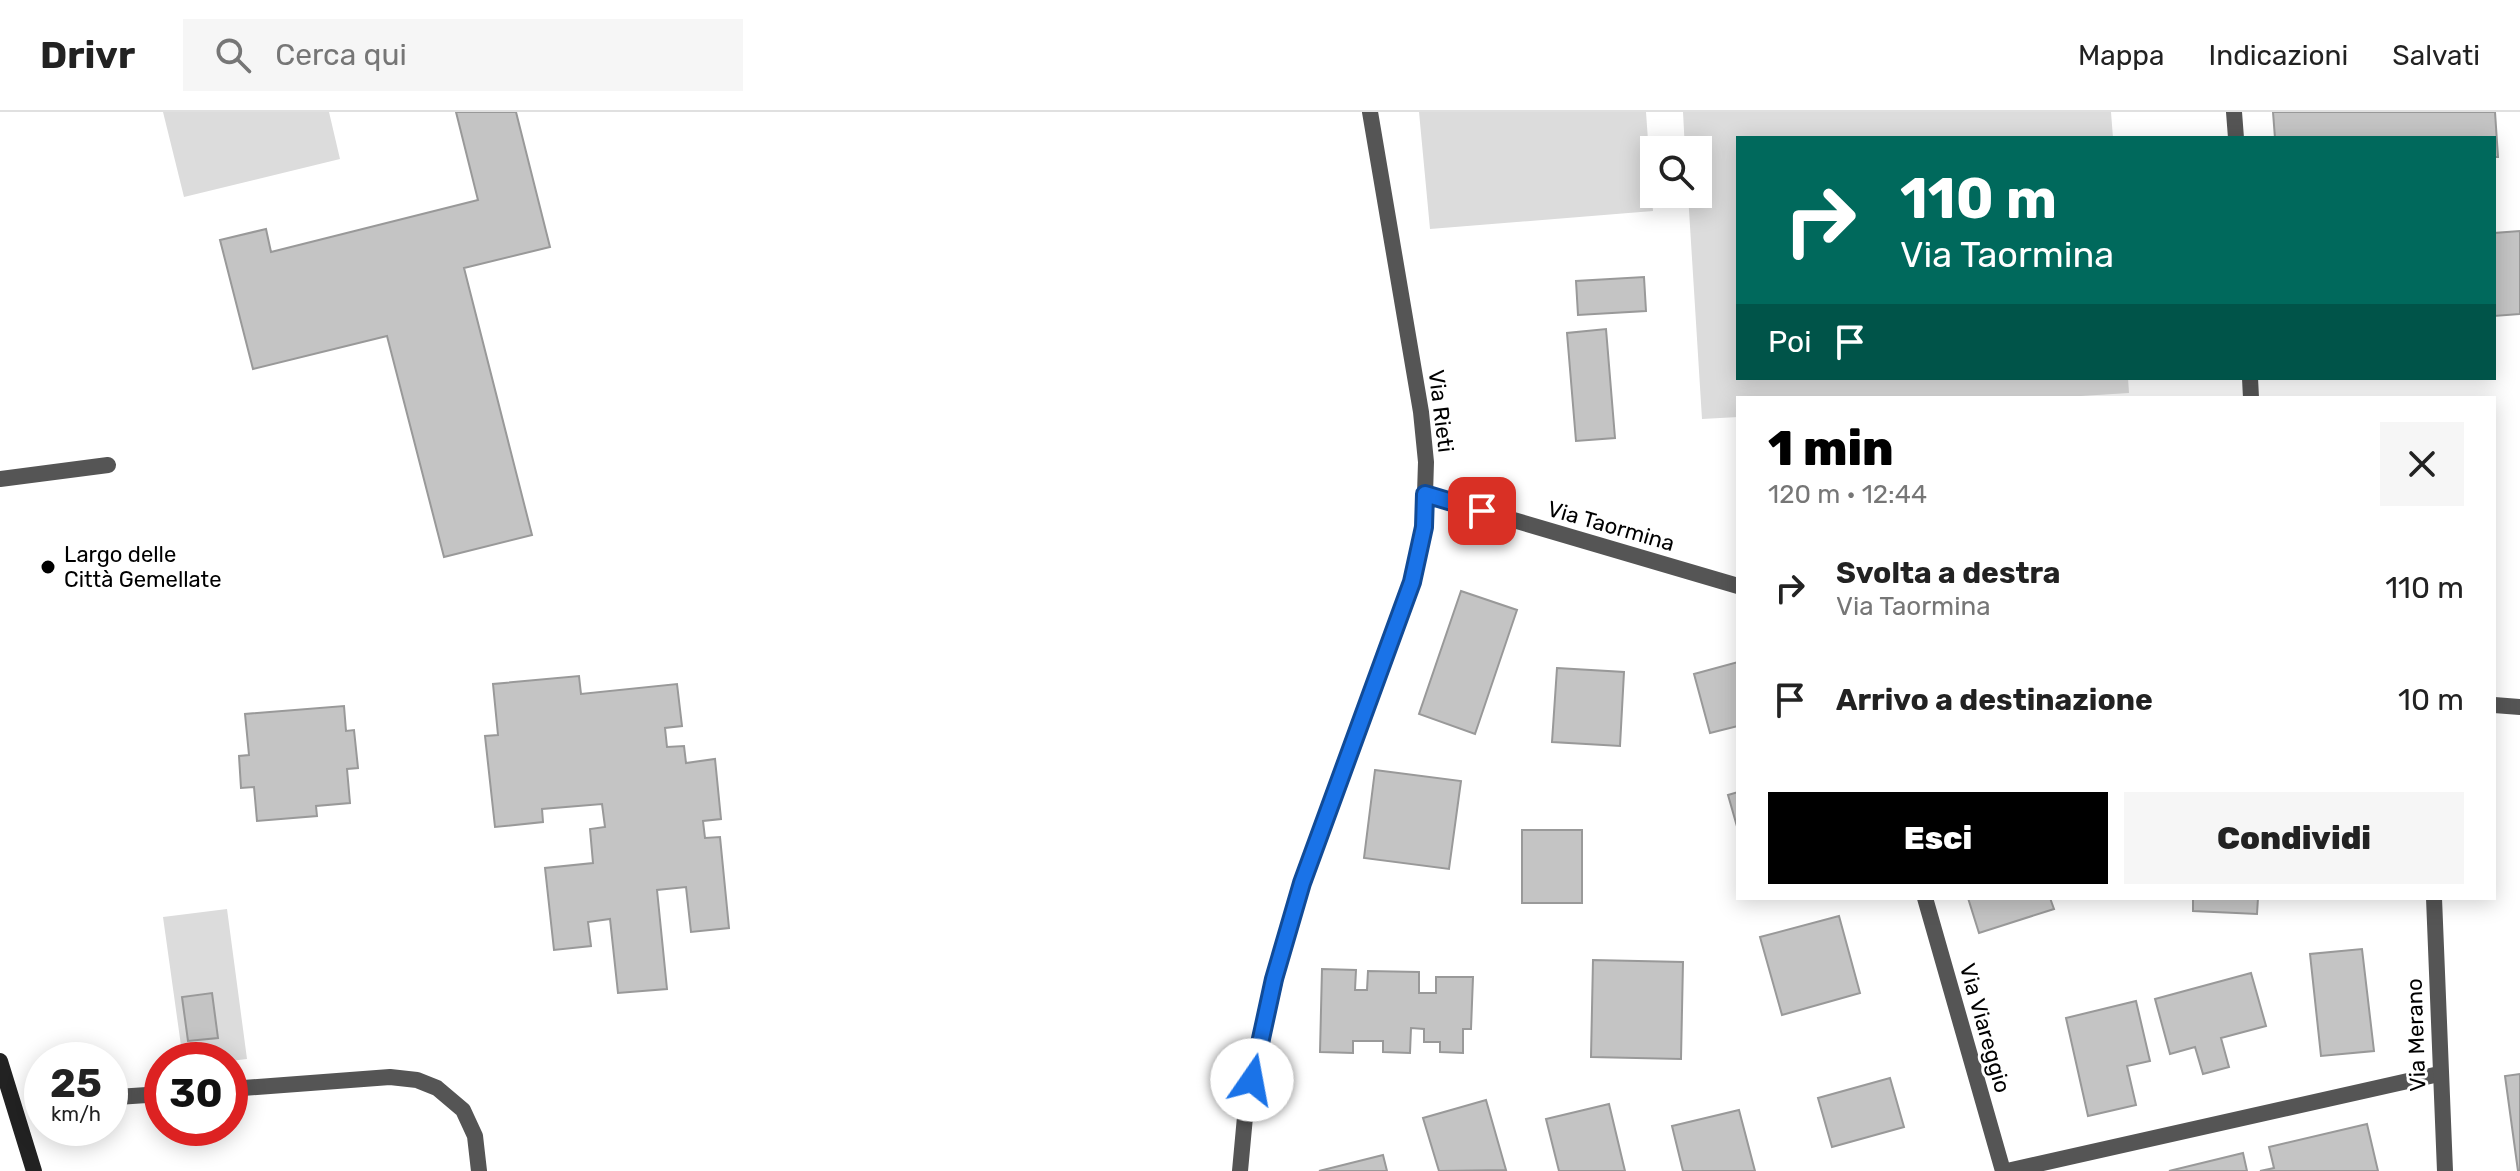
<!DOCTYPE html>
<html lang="it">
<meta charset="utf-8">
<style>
:root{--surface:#fff;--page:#f6f6f6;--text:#222;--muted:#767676;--line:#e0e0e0;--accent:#000}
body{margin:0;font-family:Rubik,sans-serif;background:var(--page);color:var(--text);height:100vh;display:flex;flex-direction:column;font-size:30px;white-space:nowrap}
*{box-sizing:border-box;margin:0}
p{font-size:26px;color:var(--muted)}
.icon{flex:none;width:44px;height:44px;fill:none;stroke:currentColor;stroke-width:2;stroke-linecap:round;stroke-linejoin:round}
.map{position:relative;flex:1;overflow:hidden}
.details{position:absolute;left:1736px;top:284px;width:760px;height:504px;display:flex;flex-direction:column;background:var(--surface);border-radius:0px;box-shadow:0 4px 20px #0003}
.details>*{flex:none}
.banner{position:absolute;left:1736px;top:24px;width:760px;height:244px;border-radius:0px;box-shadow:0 4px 20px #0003;background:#00695c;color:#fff;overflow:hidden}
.tools{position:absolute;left:1640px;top:24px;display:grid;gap:16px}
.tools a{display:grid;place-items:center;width:72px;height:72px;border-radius:0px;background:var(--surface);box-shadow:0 4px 20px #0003;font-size:40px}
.speed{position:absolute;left:24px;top:930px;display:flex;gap:16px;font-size:40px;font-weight:700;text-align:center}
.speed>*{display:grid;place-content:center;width:104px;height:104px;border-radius:50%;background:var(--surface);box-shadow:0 4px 20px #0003;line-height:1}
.speed small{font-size:20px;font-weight:400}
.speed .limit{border:12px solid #d22;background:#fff;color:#111}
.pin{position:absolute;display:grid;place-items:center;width:68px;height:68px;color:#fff;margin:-34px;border-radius:16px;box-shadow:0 4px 12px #0006}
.me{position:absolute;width:88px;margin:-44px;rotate:12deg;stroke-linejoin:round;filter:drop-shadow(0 0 6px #0008)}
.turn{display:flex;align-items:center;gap:28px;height:168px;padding:0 32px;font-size:36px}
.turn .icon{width:104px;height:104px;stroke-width:2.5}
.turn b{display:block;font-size:56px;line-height:68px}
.then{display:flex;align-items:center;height:76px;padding:0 32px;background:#0003;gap:16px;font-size:30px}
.round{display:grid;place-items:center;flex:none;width:84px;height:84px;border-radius:0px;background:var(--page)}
.head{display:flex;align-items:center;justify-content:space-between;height:136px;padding:0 32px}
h1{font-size:48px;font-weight:800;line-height:60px;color:var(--accent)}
.button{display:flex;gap:16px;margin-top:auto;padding:16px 32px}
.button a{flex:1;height:92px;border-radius:0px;background:var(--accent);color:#fff;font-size:32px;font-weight:800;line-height:92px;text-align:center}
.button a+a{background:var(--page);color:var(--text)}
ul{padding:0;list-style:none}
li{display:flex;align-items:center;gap:24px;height:112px;padding:0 32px}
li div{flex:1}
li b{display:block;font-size:30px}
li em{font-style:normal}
header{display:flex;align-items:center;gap:48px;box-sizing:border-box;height:112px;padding:0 40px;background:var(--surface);border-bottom:2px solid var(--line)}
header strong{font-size:38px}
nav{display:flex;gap:44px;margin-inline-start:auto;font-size:28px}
.search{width:560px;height:72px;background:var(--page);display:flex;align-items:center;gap:20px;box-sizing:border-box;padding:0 28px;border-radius:0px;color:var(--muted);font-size:30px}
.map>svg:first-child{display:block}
.green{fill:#dcdcdc}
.building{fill:#c4c4c4;stroke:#999;stroke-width:2}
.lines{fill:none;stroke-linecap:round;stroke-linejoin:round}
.service{stroke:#555;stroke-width:16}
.minor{stroke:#555;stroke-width:16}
.secondary{stroke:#222;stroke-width:16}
.route-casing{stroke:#114b97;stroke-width:20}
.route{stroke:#1a73e8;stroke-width:14}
.poi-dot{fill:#000;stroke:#fff;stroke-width:3}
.labels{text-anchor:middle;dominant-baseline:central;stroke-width:6;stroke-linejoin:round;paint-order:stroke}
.street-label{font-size:22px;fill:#000;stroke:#fff}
.poi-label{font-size:22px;fill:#000;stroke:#fff;text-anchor:start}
</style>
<header>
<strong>Drivr</strong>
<div class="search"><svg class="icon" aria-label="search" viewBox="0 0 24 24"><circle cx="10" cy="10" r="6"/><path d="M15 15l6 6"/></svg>Cerca qui</div>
<nav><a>Mappa</a><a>Indicazioni</a><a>Salvati</a></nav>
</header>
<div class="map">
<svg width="2520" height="1059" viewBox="0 0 2520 1059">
<rect width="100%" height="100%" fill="#fff"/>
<!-- green -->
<path class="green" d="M163,0H329L340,47L184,85Z
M1419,0H1646L1653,99L1430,117Z
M1683,0H2111L2113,26H1738V266H2128L2129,281L2049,286H1738V305L1702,307L1688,82H1698V38H1685Z
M227,797L247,947L230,949L183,948L163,805Z"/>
<!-- building -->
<path class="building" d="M456,0H516L550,135L464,156L532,423L444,445L387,224L253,257L220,128L266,117L271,140L478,88Z
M2273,0H2495L2498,45H2494V26H2275Z
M2520,119V202L2494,204V121Z
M1644,165L1646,199L1578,203L1576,169Z
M1606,217L1615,326L1576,329L1567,221Z
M1461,479L1517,498L1475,622L1419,602Z
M1738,550V614L1710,621L1694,562Z
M1557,556L1624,560L1620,634L1552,630Z
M579,564L581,582L677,572L682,614L665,616L667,635L684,634L686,651L715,647L721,707L703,709L705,726L720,725L729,816L691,820L686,775L657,778L667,877L618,881L610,807L588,810L591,834L554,838L545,756L593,751L590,717L605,715L602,692L542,697L543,710L495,715L485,624L498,623L493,572Z
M344,594L346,619L354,618L358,656L347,657L350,691L316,694L317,704L257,709L254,675L241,676L239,644L249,643L245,602Z
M1375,658L1461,669L1449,757L1364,746Z
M1738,680V718L1728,683Z
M1522,718H1582V791H1522Z
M1968,786H2050L2054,797L1979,821Z
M2193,786H2258L2257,802L2193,799Z
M1839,804L1860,881L1782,903L1760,825Z
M2362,837L2374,939L2321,944L2310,842Z
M1593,848L1683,850L1681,947L1591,945Z
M1322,857L1356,858L1355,878H1367L1368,859L1419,860V881H1436V865H1473L1471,917H1463V941L1440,940V930H1424V917L1411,916L1410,941L1383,940V929H1353V941L1320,940Z
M2251,861L2266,914L2221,926L2229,955L2203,962L2195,935L2170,942L2155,887Z
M212,881L218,926L188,929L182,885Z
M2136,889L2150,949L2127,954L2136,993L2088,1004L2066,906Z
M2520,962V1059H2518L2505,964Z
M1890,966L1904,1015L1832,1035L1818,986Z
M1486,988L1506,1058L1439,1059L1423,1006Z
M1609,992L1625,1059H1559L1546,1007Z
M1739,998L1755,1059H1683L1672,1014Z
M2367,1012L2378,1059H2260L2274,1056L2269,1035Z
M2243,1041L2247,1059H2169Z
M1383,1043L1387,1059H1319Z"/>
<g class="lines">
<!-- service -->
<path class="service" d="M2234,0L2236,26
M2250,266L2251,286
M0,367L108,353
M2007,1059L2439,962"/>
<!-- minor -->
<path class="minor" d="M1425,382L1738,474
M2494,593L2520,595
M1925,786L2003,1059
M2434,786L2445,1059
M230,977L390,965L417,968L437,976L463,998L475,1024L479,1059
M117,985L162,982
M1240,1059L1246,994L1287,818L1317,727L1412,470L1424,415L1425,382L1426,350L1421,300L1370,0"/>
<!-- secondary -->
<path class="secondary" d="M0,949L34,1059"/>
</g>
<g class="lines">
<!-- route casing -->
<g class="route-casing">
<path id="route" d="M1252,968L1274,867L1302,771L1412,470L1424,415L1425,382L1482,399"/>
</g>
<!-- route -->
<use href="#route" class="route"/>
</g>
<!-- markers -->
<circle class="poi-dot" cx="48" cy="455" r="8"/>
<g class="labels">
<!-- street labels -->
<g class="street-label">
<text transform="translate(1441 299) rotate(83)">Via Rieti</text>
<text transform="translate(1611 414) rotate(16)">Via Taormina</text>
<text transform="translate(1985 916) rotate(74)">Via Viareggio</text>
<text transform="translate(2416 923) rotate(-92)">Via Merano</text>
</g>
<!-- poi labels -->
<g class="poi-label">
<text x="64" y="442">Largo delle<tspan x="64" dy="25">Città Gemellate</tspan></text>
</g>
</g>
</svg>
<div class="tools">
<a><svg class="icon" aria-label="search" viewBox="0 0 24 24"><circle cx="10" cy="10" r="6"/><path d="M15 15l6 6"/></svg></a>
</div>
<div class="speed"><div>25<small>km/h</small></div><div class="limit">30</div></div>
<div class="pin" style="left:1482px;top:399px;background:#d93025"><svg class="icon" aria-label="arrive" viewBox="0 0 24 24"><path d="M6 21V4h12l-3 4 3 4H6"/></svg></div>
<svg class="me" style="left:1252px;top:968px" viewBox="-20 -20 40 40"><circle r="19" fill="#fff"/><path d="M0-13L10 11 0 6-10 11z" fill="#1a73e8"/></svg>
<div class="banner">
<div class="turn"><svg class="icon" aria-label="right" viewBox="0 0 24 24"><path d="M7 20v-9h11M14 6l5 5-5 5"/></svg><div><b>110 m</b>Via Taormina</div></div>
<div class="then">Poi<svg class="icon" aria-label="arrive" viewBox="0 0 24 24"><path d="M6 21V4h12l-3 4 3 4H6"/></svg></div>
</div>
<section class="details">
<div class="head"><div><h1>1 min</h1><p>120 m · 12:44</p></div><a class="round"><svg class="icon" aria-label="close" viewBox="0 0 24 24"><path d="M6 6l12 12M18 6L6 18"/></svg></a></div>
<ul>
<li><svg class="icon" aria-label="right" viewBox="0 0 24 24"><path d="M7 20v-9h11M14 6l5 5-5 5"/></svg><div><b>Svolta a destra</b><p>Via Taormina</p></div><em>110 m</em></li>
<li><svg class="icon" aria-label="arrive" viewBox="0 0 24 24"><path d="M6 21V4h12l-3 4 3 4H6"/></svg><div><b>Arrivo a destinazione</b></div><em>10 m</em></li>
</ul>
<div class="button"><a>Esci</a><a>Condividi</a></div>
</section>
</div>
